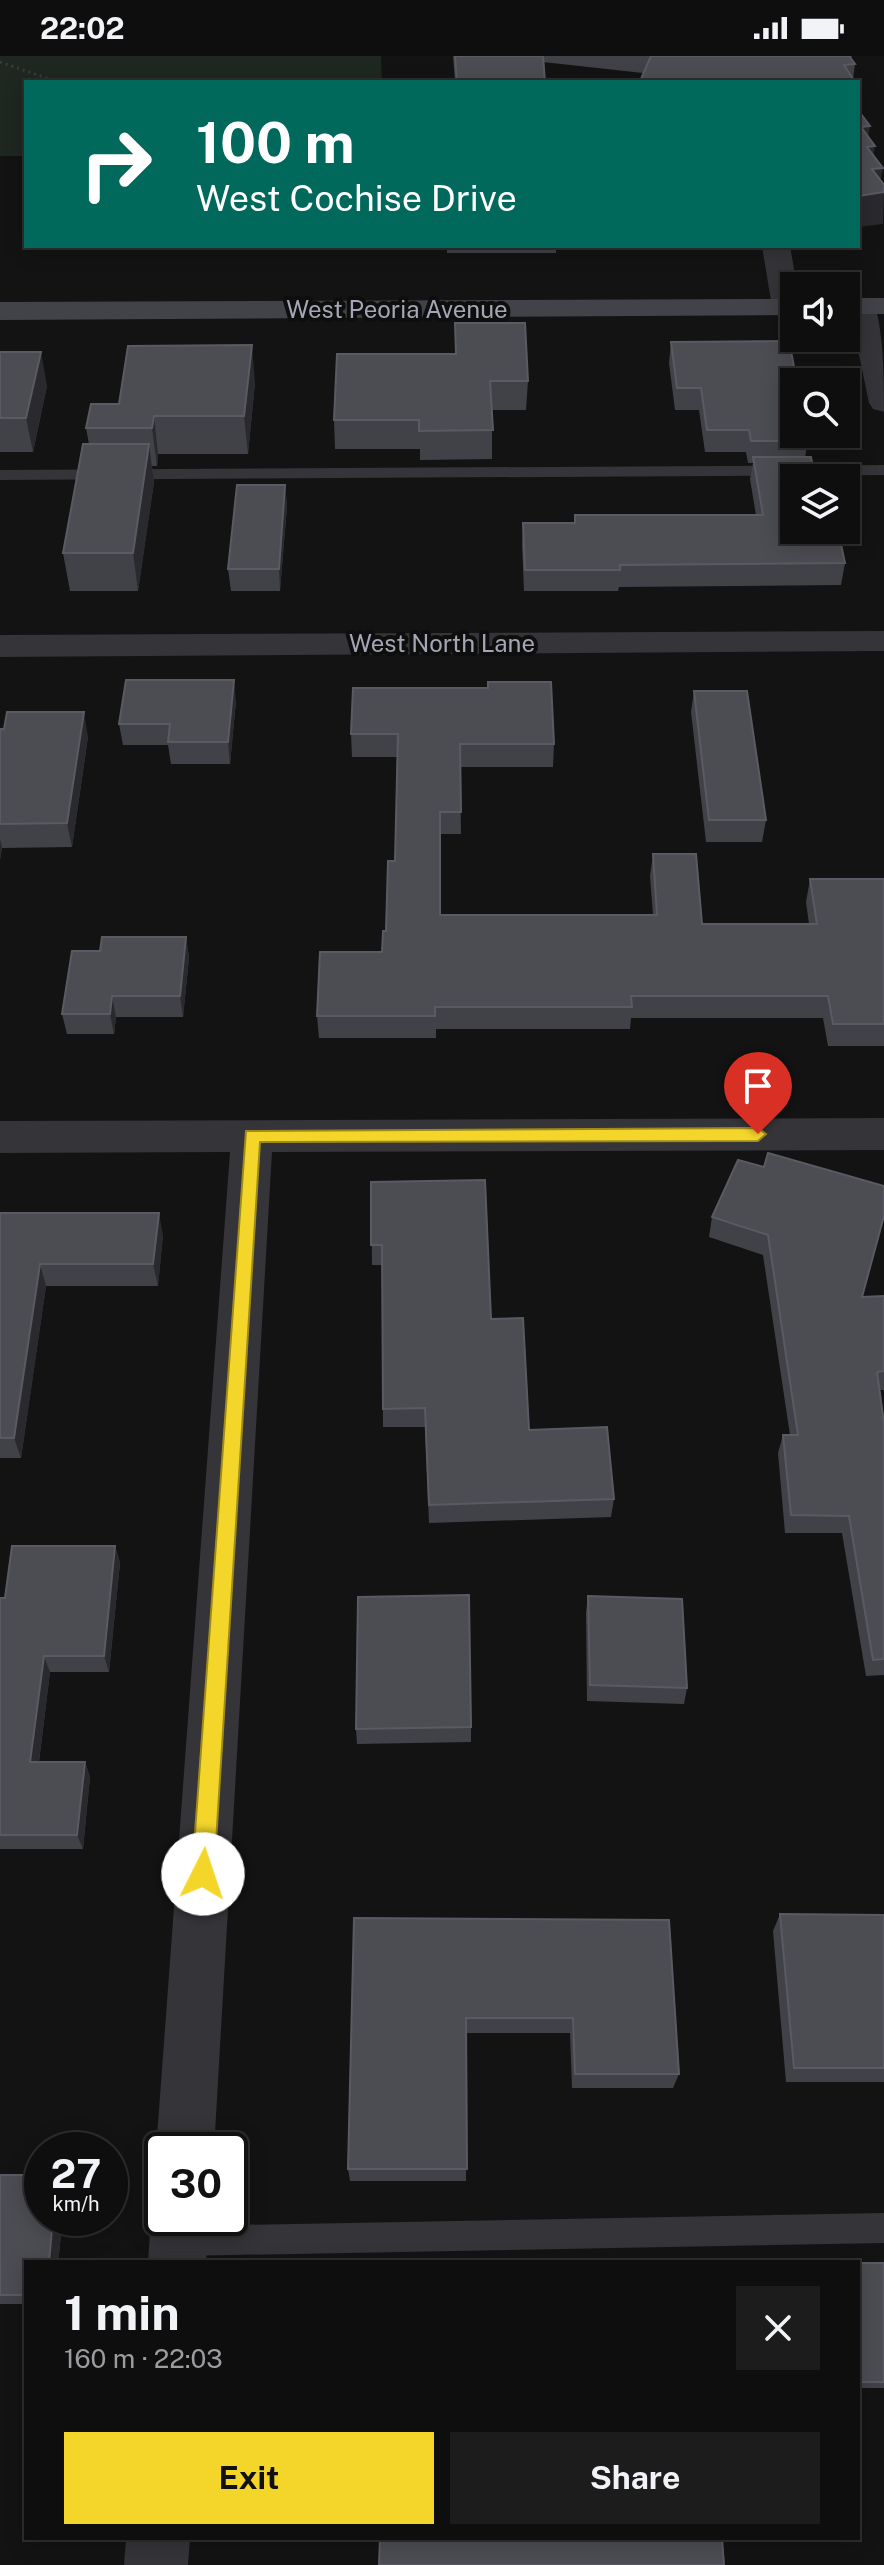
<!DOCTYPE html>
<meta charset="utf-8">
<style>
:root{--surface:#0e0e0f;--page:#1c1c1d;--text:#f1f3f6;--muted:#9b9c9e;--line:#2e2e2f;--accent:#f4d62b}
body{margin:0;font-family:"Public Sans",sans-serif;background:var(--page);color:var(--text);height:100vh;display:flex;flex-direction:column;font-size:30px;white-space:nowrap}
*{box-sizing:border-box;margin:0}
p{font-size:26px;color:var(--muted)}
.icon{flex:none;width:44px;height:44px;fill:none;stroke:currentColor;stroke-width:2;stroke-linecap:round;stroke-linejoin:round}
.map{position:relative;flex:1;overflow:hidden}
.sheet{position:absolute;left:24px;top:2204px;width:836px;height:280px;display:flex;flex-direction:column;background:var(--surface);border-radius:0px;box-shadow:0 4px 20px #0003,0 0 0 2px var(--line)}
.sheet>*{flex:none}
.guide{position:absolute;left:24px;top:24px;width:836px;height:168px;border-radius:0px;box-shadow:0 4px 20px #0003,0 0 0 2px var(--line);background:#00695c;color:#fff;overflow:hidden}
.controls{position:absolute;left:780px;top:216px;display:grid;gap:16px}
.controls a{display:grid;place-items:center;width:80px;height:80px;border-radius:0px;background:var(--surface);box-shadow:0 4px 20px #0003,0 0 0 2px var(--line);font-size:40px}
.speed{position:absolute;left:24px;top:2076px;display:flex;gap:16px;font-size:40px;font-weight:700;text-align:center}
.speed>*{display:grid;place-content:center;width:104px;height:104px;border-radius:50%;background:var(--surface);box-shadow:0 4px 20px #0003,0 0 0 2px var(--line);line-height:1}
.speed small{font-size:20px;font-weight:400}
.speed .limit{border:4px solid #111;border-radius:12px;background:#fff;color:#111}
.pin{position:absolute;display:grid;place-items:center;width:68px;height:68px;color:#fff;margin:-82px -34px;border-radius:50% 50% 50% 0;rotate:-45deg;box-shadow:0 0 8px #0007}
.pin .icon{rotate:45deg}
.me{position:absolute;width:88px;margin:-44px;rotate:4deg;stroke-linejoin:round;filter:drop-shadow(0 0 6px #0008)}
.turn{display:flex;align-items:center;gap:28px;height:168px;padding:0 40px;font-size:36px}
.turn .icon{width:104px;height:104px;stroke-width:2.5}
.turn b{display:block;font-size:56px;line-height:68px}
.round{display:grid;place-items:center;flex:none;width:84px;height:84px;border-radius:0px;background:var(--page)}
.head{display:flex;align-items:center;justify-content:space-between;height:136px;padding:0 40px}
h1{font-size:48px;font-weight:700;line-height:60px}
.action{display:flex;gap:16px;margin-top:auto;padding:16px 40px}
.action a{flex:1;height:92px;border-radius:0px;background:var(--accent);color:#111;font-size:32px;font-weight:700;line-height:92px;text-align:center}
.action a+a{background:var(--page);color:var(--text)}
.status{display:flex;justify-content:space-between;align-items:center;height:56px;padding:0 40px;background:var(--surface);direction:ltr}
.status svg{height:22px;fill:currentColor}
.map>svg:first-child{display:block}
.green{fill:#1f2721}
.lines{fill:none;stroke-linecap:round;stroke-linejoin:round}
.path{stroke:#3a3a40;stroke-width:3;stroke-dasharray:2 4;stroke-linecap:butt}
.lane{fill:#343439;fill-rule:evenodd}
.street{fill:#343439;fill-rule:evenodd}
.secondary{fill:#424249;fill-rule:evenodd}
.wall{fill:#414247}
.shaded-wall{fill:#2a2a2e}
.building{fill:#4c4c53;stroke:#5a5a62;stroke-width:2}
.route{fill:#f4d62b;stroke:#9f8b1c;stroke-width:2}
.labels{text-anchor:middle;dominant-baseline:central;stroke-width:8;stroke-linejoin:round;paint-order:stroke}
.far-street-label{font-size:24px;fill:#a4a6b5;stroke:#0e0e0f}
</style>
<div class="status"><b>22:02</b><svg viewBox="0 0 49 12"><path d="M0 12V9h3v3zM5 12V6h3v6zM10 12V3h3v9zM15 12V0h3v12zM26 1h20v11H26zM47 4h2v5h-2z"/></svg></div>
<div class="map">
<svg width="884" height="2509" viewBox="0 0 884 2509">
<rect width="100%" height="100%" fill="#131314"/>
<!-- green -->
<path class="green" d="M0,0H381L382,26H26V100H0Z"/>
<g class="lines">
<!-- path -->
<path class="path" d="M0,6L58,26"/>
<!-- lane -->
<path class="lane" d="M884,409V419L0,424V414Z
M884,2157V2187L180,2200L170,2195L165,2185L170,2175L180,2170Z"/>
<!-- street -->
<path class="street" d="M762,190H790L797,230H794V257H776L772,251Z
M863,242L873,244C884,273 884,323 884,356L873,353L869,347L849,250L853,244Z
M884,575V595L0,601V579Z
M884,1062V1094L272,1096L214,2094H162V2107L156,2094L230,1096L0,1097V1065Z
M162,2140V2162H209L206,2206H148L151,2162Z
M126,2482H190L188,2509H124Z"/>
<!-- secondary -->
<path class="secondary" d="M846,242H884V258H846Z
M794,243V259L0,264V246Z"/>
</g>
<!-- wall -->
<path class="wall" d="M453,0H852L851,3L855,8L853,23L855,26H641L643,17L543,6L545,26H455Z
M447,190H556V197H447Z
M671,286L808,385L805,401L794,422L845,507L841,529L619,531L618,535H524L522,489L523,467H574L575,459H756L750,423L753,407H748L746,396H705L699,354H675L669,307Z
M0,296L47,330L33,396H0Z
M337,298L528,325L526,354H492V403L420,404V393H335L334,364Z
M255,327L248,398H158L157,410H152L154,426L138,535H70L63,497L89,388L86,372L119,348Z
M285,429L287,450L280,535H231L228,513Z
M353,632L554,688L553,711H460L461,778H440V859H653L650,820L653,798L702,868H809L806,846L810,823H884V990H828L823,962H631L630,973H436V982H319L317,960L382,896L395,805L397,701H352L351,678Z
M694,635L766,764L762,786H706L691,656Z
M236,645L230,708H171L168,689H123L119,668Z
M0,673L88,681L72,791L2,792L0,804Z
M186,881L189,902L183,961H116L114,978H67L62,958L100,895Z
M738,1104L862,1241L884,1240V1334H879L884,1367V1619L866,1620L842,1477H785L778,1397L783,1379H790L763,1199L709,1181L712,1161Z
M371,1126L491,1263L529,1374L614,1443L611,1461L429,1467L425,1371H383L382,1209H372Z
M0,1157L163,1179L158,1230H46L21,1402H0Z
M115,1490L120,1507L109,1616H50L39,1706H85L90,1721L83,1793H0V1542H5Z
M588,1540L687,1632L684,1648L587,1645L586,1557Z
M471,1671V1686L357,1688L356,1673Z
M780,1858L884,1859V2026H786L773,1875Z
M354,1862L669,1864L679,2018L673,2032H572L570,1977H466V2125H350L348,2113Z
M0,2119L63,2162L58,2206H26V2248H0Z
M858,2207H884V2332H858Z"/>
<!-- shaded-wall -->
<path class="shaded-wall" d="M862,46L858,73V47Z
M870,70L865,101L861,71Z
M875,90L870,121L867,91Z
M883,112L878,137L884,136L883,168L858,171V140L872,113Z
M252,289L255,327L248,398L244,360Z
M41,296L47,330L33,396L26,362Z
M154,360L158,398L157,410L152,372Z
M149,388L154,426L138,535L133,497Z
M285,429L287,450L280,535L279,513Z
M234,624L236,645L230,708L228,686Z
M84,656L88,681L72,791L67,767Z
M0,783L2,792L0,804Z
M186,881L189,902L183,961L180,940Z
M112,940L116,961L114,978L110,958Z
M159,1157L163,1179L158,1230L153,1208Z
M40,1208L46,1230L21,1402L14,1382Z
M115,1490L120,1507L109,1616L104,1600Z
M44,1600L50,1616L37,1721L30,1706Z
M85,1706L90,1721L83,1793L77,1779Z
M53,2162H63L58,2206H49Z"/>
<!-- building -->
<path class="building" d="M455,0H543L545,26H457Z
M651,0H849L855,8L844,9L855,26H667L641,23Z
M858,54L870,70L861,71L875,90L867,91L883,112L872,113L884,129V136L858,140Z
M455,267H525L528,325H490L493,374L419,375V364H334L337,298H456Z
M789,285L797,326H794V378H807L808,385H751L749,374H707L701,332H677L671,286Z
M252,289L244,360H154L152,372H86L91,348H119L128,290Z
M0,296H41L26,362H0Z
M83,388H149L133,497H63Z
M753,401H811L815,422H794V474H838L845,507L620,509V514H525L523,467H575V459H763Z
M237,429H285L279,513H228Z
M126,624H234L228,686H168L170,668H119Z
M488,626H551L554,688H460L461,756H440V859H657L653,798H696L702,868H817L810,823H884V968H833L828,940H631L632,951H435V960H317L320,896H382L383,875H386L388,805H395L398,678H351L353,632H488Z
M694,635H747L766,764H709Z
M7,656H84L67,767L0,768V673H4Z
M102,881H186L180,940H112L110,958H62L72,895H100Z
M768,1097L884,1130V1160L862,1241L884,1240V1315L877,1316L884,1367V1603L873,1604L849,1460L791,1459L783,1379H798L768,1179L712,1161L738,1104L764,1111Z
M485,1124L491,1263L523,1262L529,1374L607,1371L614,1443L429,1449L425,1352L383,1353L382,1189H371V1126Z
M0,1157H159L153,1208H40L14,1382H0Z
M12,1490H115L104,1600H44L30,1706H85L77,1779H0V1542H5Z
M469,1539L471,1671L356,1673L358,1541Z
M588,1540L682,1543L687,1632L590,1629Z
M780,1858L884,1859V2012H794Z
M354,1862L669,1864L679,2018H575L573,1962H466L467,2113H348Z
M0,2119H42V2162H53L49,2206H26V2239H0Z
M858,2207H884V2326H858Z
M380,2482H722L724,2509H379Z"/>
<!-- route -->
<path class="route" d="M758,1072L766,1078L758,1085L260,1086L214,1818L211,1825L203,1829L195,1825L192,1818L246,1075Z"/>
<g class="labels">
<!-- far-street labels -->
<g class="far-street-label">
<text x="397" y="253">West Peoria Avenue</text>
<text x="442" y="587">West North Lane</text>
</g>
</g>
</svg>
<div class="controls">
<a><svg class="icon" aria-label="sound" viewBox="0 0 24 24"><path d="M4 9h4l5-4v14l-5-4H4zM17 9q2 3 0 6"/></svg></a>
<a><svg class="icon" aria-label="search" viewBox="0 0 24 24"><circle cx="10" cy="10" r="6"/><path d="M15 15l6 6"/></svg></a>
<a><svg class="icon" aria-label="layers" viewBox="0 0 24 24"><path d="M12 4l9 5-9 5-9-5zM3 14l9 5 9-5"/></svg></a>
</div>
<div class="speed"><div>27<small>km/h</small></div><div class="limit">30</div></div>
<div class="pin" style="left:758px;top:1078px;background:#d93025"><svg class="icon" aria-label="arrive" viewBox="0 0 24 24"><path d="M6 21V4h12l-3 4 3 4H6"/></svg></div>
<svg class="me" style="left:203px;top:1818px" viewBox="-20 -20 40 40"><circle r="19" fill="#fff"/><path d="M0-13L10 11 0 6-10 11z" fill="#f4d62b"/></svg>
<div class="guide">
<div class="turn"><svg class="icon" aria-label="right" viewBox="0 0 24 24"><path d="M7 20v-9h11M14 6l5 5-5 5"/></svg><div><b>100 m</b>West Cochise Drive</div></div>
</div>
<section class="sheet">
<div class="head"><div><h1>1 min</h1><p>160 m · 22:03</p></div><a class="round"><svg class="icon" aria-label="close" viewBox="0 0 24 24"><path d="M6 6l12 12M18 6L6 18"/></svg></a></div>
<div class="action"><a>Exit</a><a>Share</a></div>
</section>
</div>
